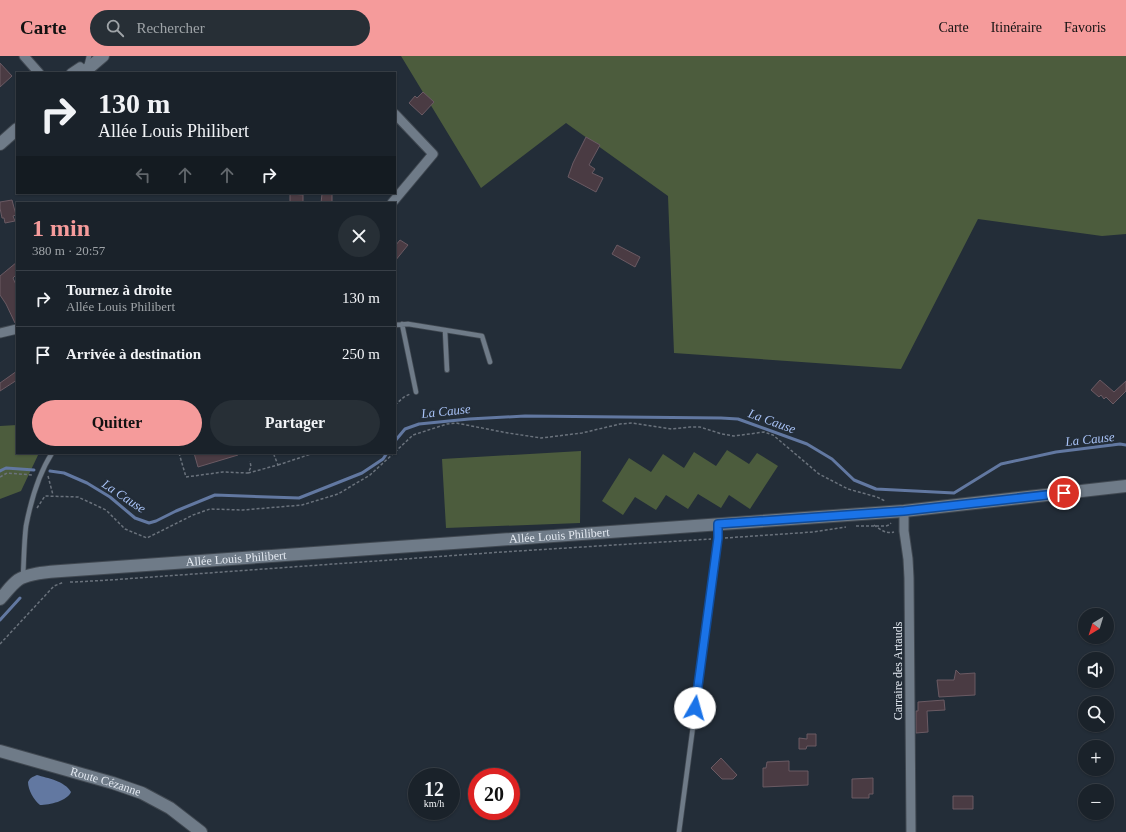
<!DOCTYPE html>
<html lang="fr">
<meta charset="utf-8">
<style>
:root{--surface:#1a222a;--page:#272f36;--text:#f1f3f6;--muted:#9fa4a8;--line:#383f47;--accent:#f59b9b}
body{margin:0;font-family:"Times New Roman",serif;background:var(--page);color:var(--text);height:100vh;display:flex;flex-direction:column;font-size:15px;white-space:nowrap}
*{box-sizing:border-box;margin:0}
p{font-size:13px;color:var(--muted)}
.icon{flex:none;width:22px;height:22px;fill:none;stroke:currentColor;stroke-width:2;stroke-linecap:round;stroke-linejoin:round}
.map{position:relative;flex:1;overflow:hidden}
.side{position:absolute;left:16px;top:146px;width:380px;height:252px;display:flex;flex-direction:column;background:var(--surface);border-radius:0px;box-shadow:0 1px 3px #0004,0 0 0 1px var(--line)}
.side>*{flex:none}
.guide{position:absolute;left:16px;top:16px;width:380px;height:122px;border-radius:0px;box-shadow:0 1px 3px #0004,0 0 0 1px var(--line);background:#1a222a;color:var(--text);overflow:hidden}
.needle{width:26px;rotate:218deg}
.controls{position:absolute;left:1078px;top:552px;display:grid;gap:8px}
.controls a{display:grid;place-items:center;width:36px;height:36px;border-radius:50%;background:var(--surface);box-shadow:0 1px 3px #0004,0 0 0 1px var(--line);font-size:20px}
.speed{position:absolute;left:408px;top:712px;display:flex;gap:8px;font-size:20px;font-weight:700;text-align:center}
.speed>*{display:grid;place-content:center;width:52px;height:52px;border-radius:50%;background:var(--surface);box-shadow:0 1px 3px #0004,0 0 0 1px var(--line);line-height:1}
.speed small{font-size:10px;font-weight:400}
.speed .limit{border:6px solid #d22;background:#fff;color:#111}
.pin{position:absolute;display:grid;place-items:center;width:34px;height:34px;color:#fff;margin:-17px;border:2px solid #fff;border-radius:50%;box-shadow:0 1px 4px #0007}
.me{position:absolute;width:44px;margin:-22px;rotate:7deg;stroke-linejoin:round;filter:drop-shadow(0 0 3px #0008)}
.turn{display:flex;align-items:center;gap:14px;height:84px;padding:0 16px;font-size:18px}
.turn .icon{width:52px;height:52px;stroke-width:2.5}
.turn b{display:block;font-size:28px;line-height:34px}
.lanes{display:flex;align-items:center;height:38px;padding:0 16px;background:#0003;justify-content:center;gap:20px;direction:ltr}
.lanes .off{opacity:.35}
.round{display:grid;place-items:center;flex:none;width:42px;height:42px;border-radius:21px;background:var(--page)}
.head{display:flex;align-items:center;justify-content:space-between;height:68px;padding:0 16px}
h1{font-size:24px;font-weight:700;line-height:30px;color:var(--accent)}
.cta{display:flex;gap:8px;margin-top:auto;padding:8px 16px}
.cta a{flex:1;height:46px;border-radius:24px;background:var(--accent);color:#111;font-size:16px;font-weight:700;line-height:46px;text-align:center}
.cta a+a{background:var(--page);color:var(--text)}
ul{padding:0;list-style:none}
li{display:flex;align-items:center;gap:12px;height:56px;padding:0 16px;border-top:1px solid var(--line)}
li div{flex:1}
li b{display:block;font-size:15px}
li em{font-style:normal}
header{display:flex;align-items:center;gap:24px;box-sizing:border-box;height:56px;padding:0 20px;background:var(--accent);color:#111}
header strong{font-size:19px}
nav{display:flex;gap:22px;margin-inline-start:auto;font-size:14px}
.search{width:280px;height:36px;background:var(--page);display:flex;align-items:center;gap:10px;box-sizing:border-box;padding:0 14px;border-radius:22px;color:var(--muted);font-size:15px}
.map>svg:first-child{display:block}
.green{fill:#4c5c3d}
.water{fill:#6278a1}
.lines{fill:none;stroke-linecap:round;stroke-linejoin:round}
.stream{stroke:#6278a1;stroke-width:3}
.building{fill:#4a3b43;stroke:#6a5a63}
.service-casing{stroke:#404851;stroke-width:6}
.minor-casing{stroke:#404851;stroke-width:11}
.tertiary-casing{stroke:#404851;stroke-width:14}
.path{stroke:#6a727c;stroke-width:1.5;stroke-dasharray:3 2;stroke-linecap:butt}
.service{stroke:#6f7b88;stroke-width:4.5}
.minor{stroke:#6f7b88;stroke-width:9}
.tertiary{stroke:#6f7b88;stroke-width:12}
.route-casing{stroke:#114b97;stroke-width:10}
.route{stroke:#1a73e8;stroke-width:7}
.labels{text-anchor:middle;dominant-baseline:central;stroke-width:4;stroke-linejoin:round;paint-order:stroke}
.street-label{font-size:12px;fill:#e3e9f1;stroke:#232d38}
.water-label{font-size:13px;font-style:italic;fill:#a8c2f6;stroke:#232d38}
</style>
<header>
<strong>Carte</strong>
<div class="search"><svg class="icon" aria-label="search" viewBox="0 0 24 24"><circle cx="10" cy="10" r="6"/><path d="M15 15l6 6"/></svg>Rechercher</div>
<nav><a>Carte</a><a>Itinéraire</a><a>Favoris</a></nav>
</header>
<div class="map">
<svg width="1126" height="776" viewBox="0 0 1126 776">
<rect width="100%" height="100%" fill="#232d38"/>
<!-- green -->
<path class="green" d="M401,0H1126V178L1102,180L978,163L901,313L674,297L668,140L566,67L481,132Z
M17,369V397H39L21,435L0,443V370Z
M727,394L749,408L757,397L778,410L750,453L729,439L721,452L698,438L688,453L666,439L656,454L635,441L623,459L602,445L629,402L651,416L663,398L684,412L694,396L716,410Z
M581,395L580,467L446,472L442,403Z"/>
<!-- water -->
<path class="water" d="M37,719C47,722 65,725 71,736C67,745 50,749 40,749C34,744 28,734 28,726C30,722 32,721 37,719Z"/>
<g class="lines">
<!-- stream -->
<path class="stream" d="M395,385L405,373L419,368L469,363L525,360L721,362L738,363L807,388L832,403L854,424L876,433L954,437L1001,408L1056,396L1120,388L1126,389
M0,415L6,412L34,414
M50,415L64,417L87,427L110,441L135,462L149,467L156,465L176,455L215,439L299,442L362,417L383,403L387,397
M0,564L20,542"/>
</g>
<!-- building -->
<path class="building" d="M0,7L12,20L0,31Z
M423,36L434,46L422,59L409,47L415,40L417,42Z
M586,81L600,89L589,109L595,113L592,117L603,122L596,136L568,121L573,107Z
M290,138L303,139V147H290Z
M322,138H332V147H321Z
M12,144L16,159L13,160L15,165L5,167L4,162H2L0,152V146Z
M400,184L408,189L395,205V190Z
M617,189L640,201L635,211L612,198Z
M17,206V218L13,222L17,231V267H15L6,248L0,239V220Z
M17,315V324L0,335V327Z
M1100,324L1114,336L1126,325V335L1113,348L1106,341L1104,343L1101,339L1099,341L1091,334Z
M194,397H238V399L198,411Z
M956,614L960,618L975,617V639L939,641L937,624H954Z
M944,644L945,654L927,655L928,676L916,677V655H918V646Z
M807,678H816V690H807L806,693H799V682L807,683Z
M721,702L737,719L733,723H722L711,712Z
M789,705V715H808V729L763,731V712H766L767,706Z
M873,722V738H869V742H852V723Z
M953,740H973V753H953Z"/>
<g class="lines">
<!-- service casing -->
<g class="service-casing">
<path id="service" d="M86,12L89,0
M402,268L416,336
M395,269L408,268L482,280L490,306
M445,274L447,314
M23,520C24,503 24,486 26,470C31,444 38,419 52,397
M679,776L718,482V468"/>
</g>
<!-- minor casing -->
<g class="minor-casing">
<path id="minor" d="M24,0L39,17
M71,17L80,11L85,16
M392,147L433,98L395,58
M0,277L17,273
M904,455V475L908,503L909,522L911,776"/>
</g>
<!-- tertiary casing -->
<g class="tertiary-casing">
<g id="tertiary">
<path d="M83,17L103,0"/>
<path d="M0,88L17,73"/>
<path id="s1" d="M0,543C6,537 11,529 18,524C28,517 49,516 61,515L904,455L1126,430"/>
<path id="s2" d="M0,695L113,727L142,737L170,752L201,776"/>
</g>
</g>
<!-- path -->
<path class="path" d="M395,349L404,341L410,338
M395,396L413,379L447,368L456,367L508,377L541,382L582,377L620,368L632,367L672,373L690,371H700L722,378L734,380L764,376L773,379L819,418L848,433L877,441L885,445
M179,397L186,421L223,416L248,417L251,411L250,405
M278,409L314,397
M248,417L278,409L274,399
M48,420L53,439
M0,421L7,417L33,419
M37,452L45,440L78,441L106,454L125,473L147,482L193,459L210,453L243,454L302,449L338,438L370,419L394,397
M874,469C881,474 886,478 894,476
M856,470H886L889,469L891,467
M725,482L813,476L846,471
M70,526H74L110,524L502,496L711,483
M0,588L54,530L64,526"/>
<!-- service -->
<use href="#service" class="service"/>
<!-- minor -->
<use href="#minor" class="minor"/>
<!-- tertiary -->
<use href="#tertiary" class="tertiary"/>
</g>
<g class="lines">
<!-- route casing -->
<g class="route-casing">
<path id="route" d="M695,652L718,482V468L904,455L1064,437"/>
</g>
<!-- route -->
<use href="#route" class="route"/>
</g>
<g class="labels">
<!-- street labels -->
<g class="street-label">
<text stroke="none"><textPath href="#s1" startOffset="570">Allée Louis Philibert</textPath></text>
<text stroke="none"><textPath href="#s1" startOffset="246">Allée Louis Philibert</textPath></text>
<text transform="translate(898 615) rotate(-90)">Carraire des Artauds</text>
<text stroke="none"><textPath href="#s2" startOffset="110">Route Cézanne</textPath></text>
</g>
<!-- water labels -->
<g class="water-label">
<text transform="translate(446 355) rotate(-6)">La Cause</text>
<text transform="translate(772 365) rotate(20)">La Cause</text>
<text transform="translate(1090 383) rotate(-6)">La Cause</text>
<text transform="translate(124 440) rotate(34)">La Cause</text>
</g>
</g>
</svg>
<div class="controls">
<a><svg class="needle" viewBox="-14 -14 28 28"><path d="M0-13l5 13h-10z" fill="#e53935"/><path d="M0 13l5-13h-10z" fill="#9fa4a8"/></svg></a>
<a><svg class="icon" aria-label="sound" viewBox="0 0 24 24"><path d="M4 9h4l5-4v14l-5-4H4zM17 9q2 3 0 6"/></svg></a>
<a><svg class="icon" aria-label="search" viewBox="0 0 24 24"><circle cx="10" cy="10" r="6"/><path d="M15 15l6 6"/></svg></a>
<a>+</a>
<a>−</a>
</div>
<div class="speed"><div>12<small>km/h</small></div><div class="limit">20</div></div>
<div class="pin" style="left:1064px;top:437px;background:#d93025"><svg class="icon" aria-label="arrive" viewBox="0 0 24 24"><path d="M6 21V4h12l-3 4 3 4H6"/></svg></div>
<svg class="me" style="left:695px;top:652px" viewBox="-20 -20 40 40"><circle r="19" fill="#fff"/><path d="M0-13L10 11 0 6-10 11z" fill="#1a73e8"/></svg>
<div class="guide">
<div class="turn"><svg class="icon" aria-label="right" viewBox="0 0 24 24"><path d="M7 20v-9h11M14 6l5 5-5 5"/></svg><div><b>130 m</b>Allée Louis Philibert</div></div>
<div class="lanes"><svg class="icon off" aria-label="left" viewBox="0 0 24 24"><path d="M17 20v-9H6M10 6l-5 5 5 5"/></svg><svg class="icon off" aria-label="ahead" viewBox="0 0 24 24"><path d="M12 20V5M6 11l6-6 6 6"/></svg><svg class="icon off" aria-label="ahead" viewBox="0 0 24 24"><path d="M12 20V5M6 11l6-6 6 6"/></svg><svg class="icon" aria-label="right" viewBox="0 0 24 24"><path d="M7 20v-9h11M14 6l5 5-5 5"/></svg></div>
</div>
<section class="side">
<div class="head"><div><h1>1 min</h1><p>380 m · 20:57</p></div><a class="round"><svg class="icon" aria-label="close" viewBox="0 0 24 24"><path d="M6 6l12 12M18 6L6 18"/></svg></a></div>
<ul>
<li><svg class="icon" aria-label="right" viewBox="0 0 24 24"><path d="M7 20v-9h11M14 6l5 5-5 5"/></svg><div><b>Tournez à droite</b><p>Allée Louis Philibert</p></div><em>130 m</em></li>
<li><svg class="icon" aria-label="arrive" viewBox="0 0 24 24"><path d="M6 21V4h12l-3 4 3 4H6"/></svg><div><b>Arrivée à destination</b></div><em>250 m</em></li>
</ul>
<div class="cta"><a>Quitter</a><a>Partager</a></div>
</section>
</div>
